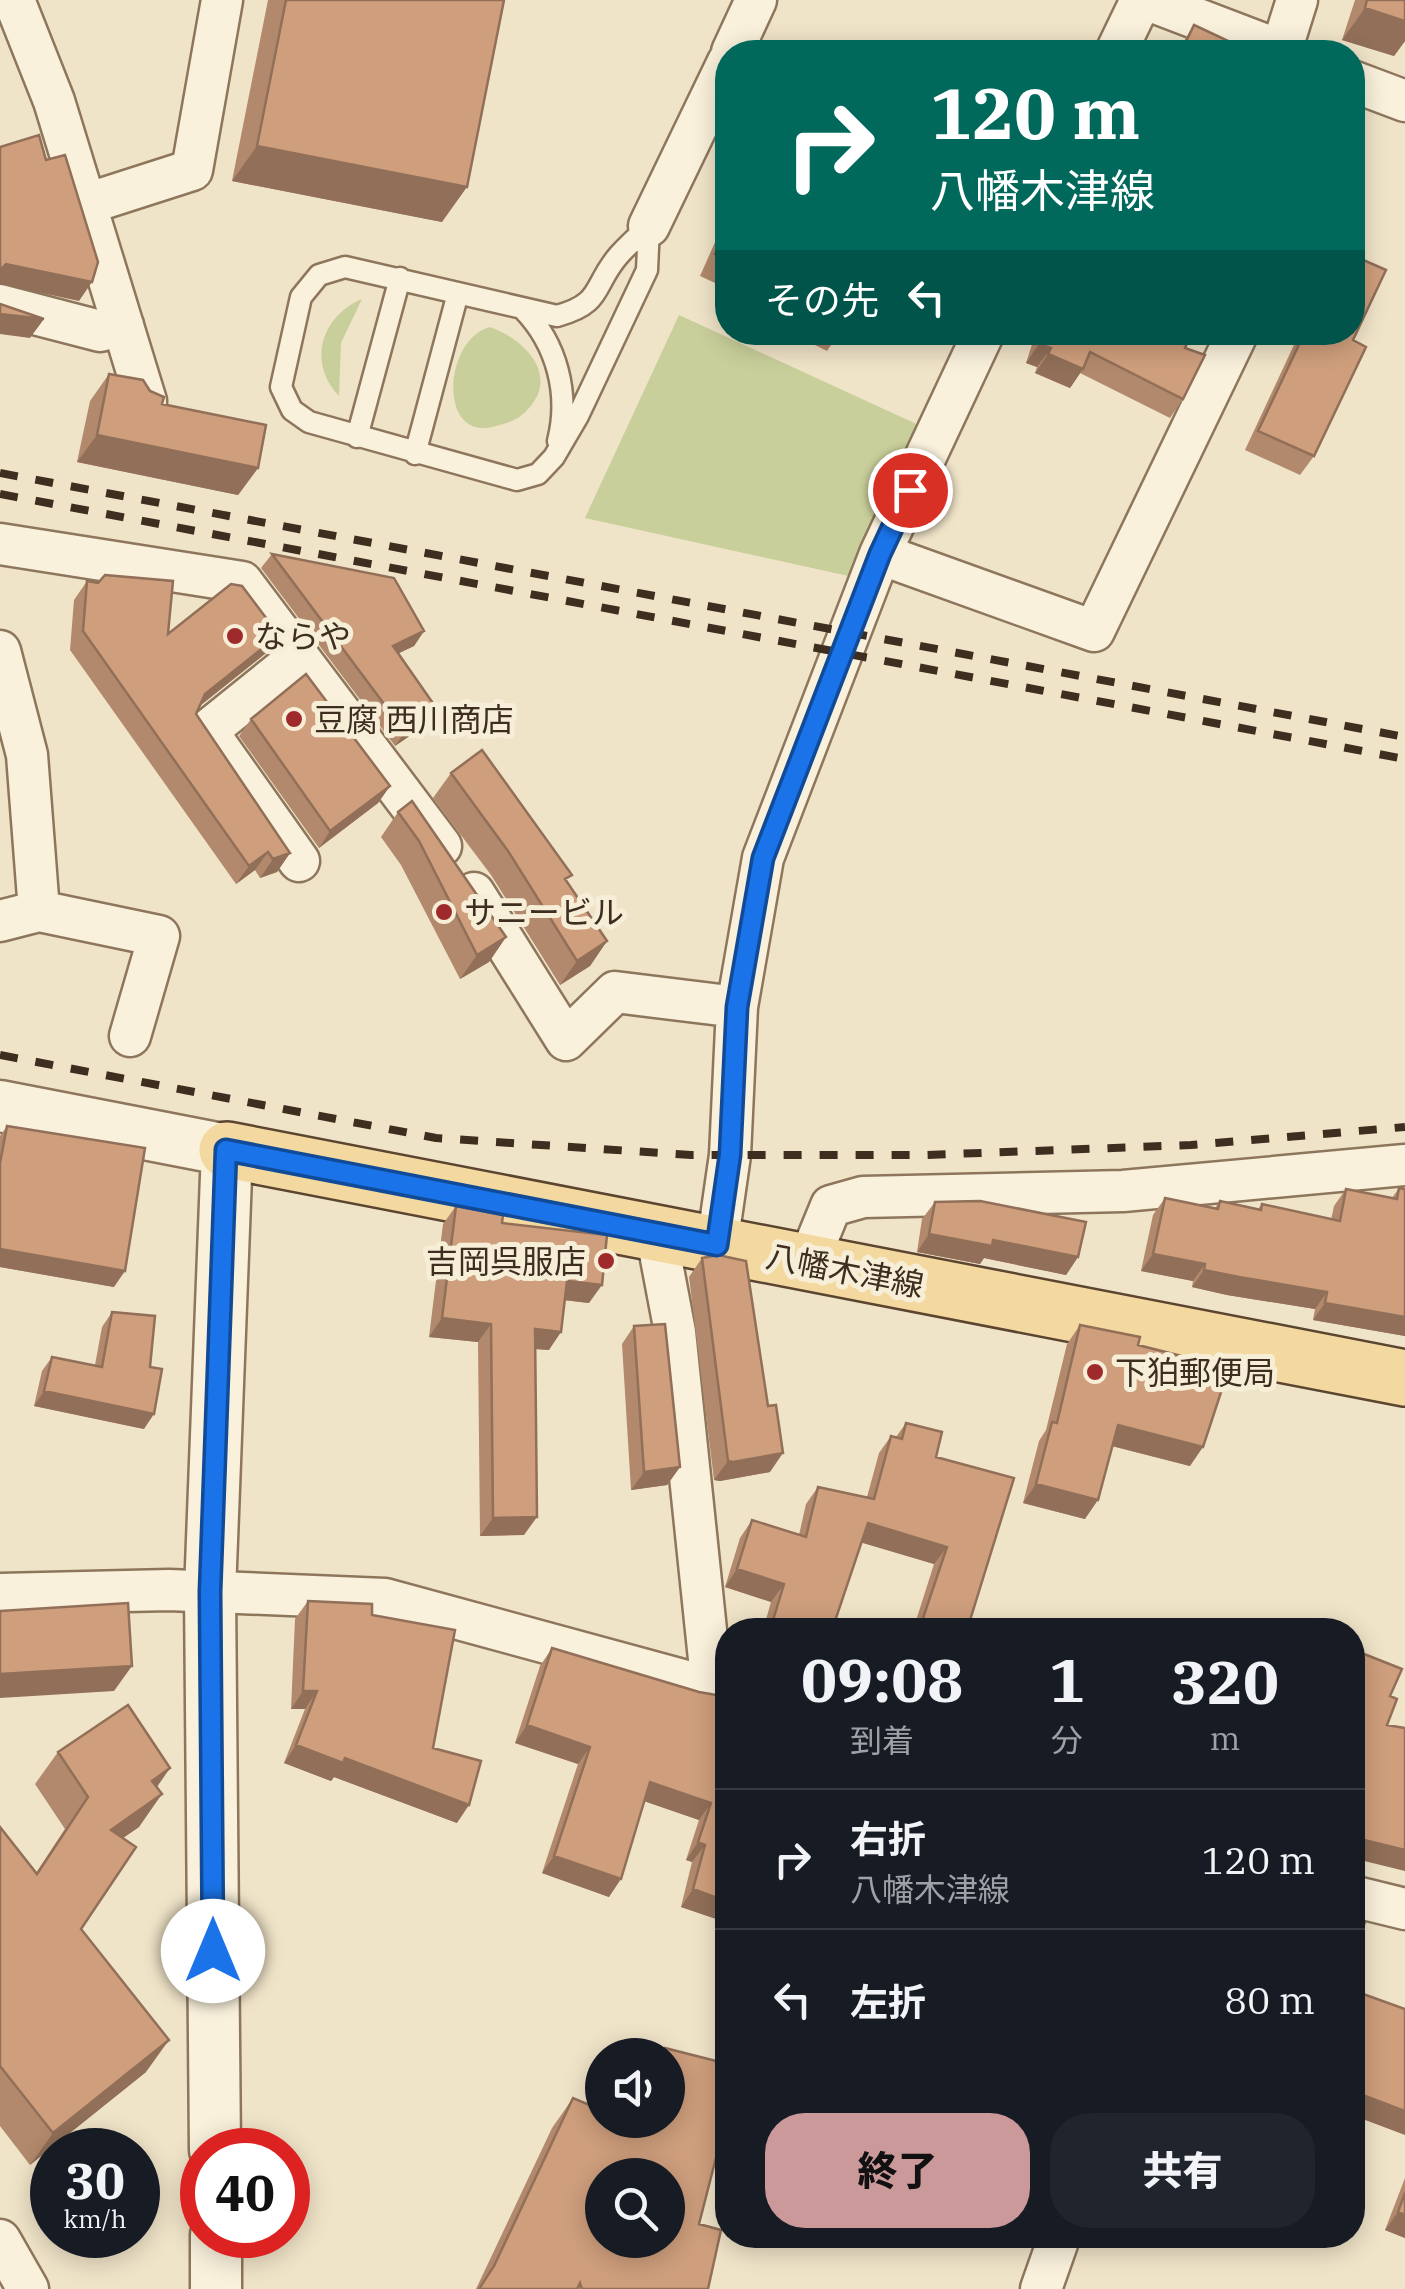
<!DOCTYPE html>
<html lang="ja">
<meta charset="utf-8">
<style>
:root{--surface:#171b24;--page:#20242c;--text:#f1f3f6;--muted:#9ea1a6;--line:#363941;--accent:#cc999b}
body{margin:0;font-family:"IBM Plex Serif","Noto Sans JP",serif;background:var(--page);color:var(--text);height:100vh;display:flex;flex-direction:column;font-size:38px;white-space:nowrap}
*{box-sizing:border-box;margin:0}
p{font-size:32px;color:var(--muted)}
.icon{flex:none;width:55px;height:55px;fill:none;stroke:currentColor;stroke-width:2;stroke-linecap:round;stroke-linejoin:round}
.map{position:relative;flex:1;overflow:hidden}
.panel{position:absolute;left:715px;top:1618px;width:650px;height:630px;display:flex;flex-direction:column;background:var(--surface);border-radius:40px;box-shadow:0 5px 25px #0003}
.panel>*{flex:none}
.guide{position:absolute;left:715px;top:40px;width:650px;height:305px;border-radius:40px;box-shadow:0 5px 25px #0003;background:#00695c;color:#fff;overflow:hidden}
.buttons{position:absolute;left:585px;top:2038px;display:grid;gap:20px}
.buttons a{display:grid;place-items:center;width:100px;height:100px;border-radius:50%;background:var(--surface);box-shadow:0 5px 25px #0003;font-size:50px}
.speed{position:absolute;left:30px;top:2128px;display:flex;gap:20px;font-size:50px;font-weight:700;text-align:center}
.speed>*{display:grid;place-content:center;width:130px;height:130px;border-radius:50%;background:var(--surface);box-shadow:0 5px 25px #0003;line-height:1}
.speed small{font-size:25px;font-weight:400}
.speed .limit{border:15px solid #d22;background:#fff;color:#111}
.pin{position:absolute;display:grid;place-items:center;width:85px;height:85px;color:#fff;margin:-42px;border:5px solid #fff;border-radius:50%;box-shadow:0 2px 10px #0007}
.me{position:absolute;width:110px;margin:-55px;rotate:0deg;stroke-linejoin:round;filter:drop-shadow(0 0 8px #0008)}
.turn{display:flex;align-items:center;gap:35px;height:210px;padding:0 50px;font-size:45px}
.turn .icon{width:130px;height:130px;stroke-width:2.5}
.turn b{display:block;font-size:70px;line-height:85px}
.then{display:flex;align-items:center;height:95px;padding:0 50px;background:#0003;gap:20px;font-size:38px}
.eta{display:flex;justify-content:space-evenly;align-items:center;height:170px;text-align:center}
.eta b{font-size:60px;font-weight:800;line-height:70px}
.button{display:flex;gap:20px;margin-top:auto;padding:20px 50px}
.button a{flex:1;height:115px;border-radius:40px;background:var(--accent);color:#111;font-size:40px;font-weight:800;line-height:115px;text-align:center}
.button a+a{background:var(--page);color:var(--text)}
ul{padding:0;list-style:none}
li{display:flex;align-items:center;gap:30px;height:140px;padding:0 50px;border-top:2px solid var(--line)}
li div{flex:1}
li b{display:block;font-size:38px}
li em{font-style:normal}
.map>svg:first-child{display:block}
.green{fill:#c9cf9b}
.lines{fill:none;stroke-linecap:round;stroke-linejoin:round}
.service-casing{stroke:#8d765c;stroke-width:25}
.minor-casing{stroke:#8d765c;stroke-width:45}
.tertiary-casing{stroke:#8d765c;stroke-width:55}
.primary-casing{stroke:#5b4430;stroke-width:60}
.service{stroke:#faf1dc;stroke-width:20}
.minor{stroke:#faf1dc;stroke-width:40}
.tertiary{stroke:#faf1dc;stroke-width:50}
.primary{stroke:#f3d9a0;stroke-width:55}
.rail{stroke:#3d2e20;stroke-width:8;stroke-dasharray:18 18;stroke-linecap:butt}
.wall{fill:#b2896c;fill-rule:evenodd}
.shaded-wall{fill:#916f58}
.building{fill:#cf9f7d;stroke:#916f58;stroke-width:2.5;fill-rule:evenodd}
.route-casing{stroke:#114b97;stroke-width:25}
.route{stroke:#1a73e8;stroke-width:18}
.poi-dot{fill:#9e2a2b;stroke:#f7eed8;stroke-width:4}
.labels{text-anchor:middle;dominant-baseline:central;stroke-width:10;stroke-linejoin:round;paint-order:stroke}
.poi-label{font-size:32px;fill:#3d2e20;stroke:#f7eed8;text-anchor:start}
.street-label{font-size:32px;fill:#3d2e20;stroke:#f7eed8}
</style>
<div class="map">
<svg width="1405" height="2289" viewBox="0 0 1405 2289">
<rect width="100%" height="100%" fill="#f0e4c8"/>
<!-- green -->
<path class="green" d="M362,299L341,343L339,396C307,363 321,316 362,299Z
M679,315L923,427L853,577L585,518Z
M490,327C522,338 560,373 529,408C520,419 509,423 496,426C437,444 443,339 490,327Z"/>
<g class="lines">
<!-- service casing -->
<g class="service-casing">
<path id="service" d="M649,226L647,270L578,416L554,457L538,474L517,480L309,422L292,410L281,387L301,297L319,275L345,267L557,316C604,303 592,286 619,255C628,245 639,235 649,226Z
M523,309C557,344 570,394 558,441
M357,437L400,278
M415,454L458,293"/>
</g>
<!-- minor casing -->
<g class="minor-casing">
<path id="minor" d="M14,0L54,101L146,401
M1148,0L1284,52
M1281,51L1297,0
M732,52L756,0
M1116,52L1141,0
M1352,81L1405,101
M83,205L192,170L222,0
M649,226L728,62
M0,305L100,331L123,325
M0,544L242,582L441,846
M880,554L1094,631L1238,332
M0,651L27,755L39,911L159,936L130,1036
M299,657L207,731L299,861
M474,893L566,1040L615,992L737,1007L763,858L880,554L984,332
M0,921L39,911
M656,1232L675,1332L712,1688L728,1694
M717,1245L730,1155L737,1007
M808,1262L831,1206L863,1197L1123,1191L1405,1165
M0,1594L169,1590L385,1599L712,1688
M1352,1896L1405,1909
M0,2240L28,2289
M1041,2289L1060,2235"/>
</g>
<!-- tertiary casing -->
<g class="tertiary-casing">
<path id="tertiary" d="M0,1106L227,1150L210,1592L215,2150
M216,2235V2289"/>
</g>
<!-- primary casing -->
<g class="primary-casing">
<path id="primary" d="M227,1150L1405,1378"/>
</g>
<!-- service -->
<use href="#service" class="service"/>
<!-- minor -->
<use href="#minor" class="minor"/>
<!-- tertiary -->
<use href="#tertiary" class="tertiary"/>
<!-- primary -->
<use href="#primary" class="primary"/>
<!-- rail -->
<path class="rail" d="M0,473L1405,737
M0,494L1405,759
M0,1055L436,1138L691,1155H927L1191,1145L1405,1127"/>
</g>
<!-- wall -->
<path class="wall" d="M268,0H504L442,222L232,181Z
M1355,0H1405V41L1394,56L1342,40Z
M1194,25L1234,52H1177Z
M728,213V289L700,276Z
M789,332H840L827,351Z
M1036,332H1192L1185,348L1183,399L1170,418L1080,373L1070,388L1035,373L1037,367L1026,363Z
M1300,332H1352L1353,340L1314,456L1300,475L1245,450Z
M109,374L150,391L162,404L258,468L238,495L77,462L90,401Z
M272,554L424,631L414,646L398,653L427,724L395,746L261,568Z
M87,581L168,634L266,653L200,706L196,714L290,853L277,872L260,878L255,870L236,884L70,650L74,600Z
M251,719L390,786L378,803L319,848L239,736Z
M451,773L567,882L607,941L590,966L560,985L491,875L433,798Z
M398,812L506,937L489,962L460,979L401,865L381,837Z
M7,1126L114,1287L0,1267V1136Z
M1399,1188L1405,1189V1336L1313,1320L1315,1309L1227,1295L1192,1287L1193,1281L1141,1271L1153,1215L1165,1198L1215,1208L1220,1201L1258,1209L1262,1204L1331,1220L1334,1206L1346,1189L1392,1198Z
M935,1202L1078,1257L1066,1275L984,1258L980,1264L917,1252L922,1219Z
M456,1206L502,1223L589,1303L565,1300L549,1350L535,1349L524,1535L480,1536L478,1342L429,1337L443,1224Z
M702,1258L768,1406L770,1472L720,1481L714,1480L689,1277Z
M112,1312L150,1367L144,1429L34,1406L42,1371L52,1357L95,1365L102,1327Z
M1080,1325L1138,1345L1190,1466L1112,1446L1085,1519L1023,1503L1039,1441L1046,1430L1067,1344Z
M634,1326L680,1467L667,1485L631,1490L622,1344Z
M906,1423L936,1457L967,1630H913L934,1564L861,1542L832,1630H763L771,1602L725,1587L740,1538L752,1520L799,1535L806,1504L818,1487L867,1497L879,1453L891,1436L896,1437Z
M308,1601L372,1615L433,1748L457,1823L334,1777L331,1781L284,1763L305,1709H291L295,1619Z
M552,1648L699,1692L728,1923L681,1907L692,1862L686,1860L699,1820L644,1801L609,1897L542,1873L578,1764L515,1743L540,1666Z
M58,1752L157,1787L139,1827L123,1838L81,1929L146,2072L30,2165L0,2126V1827L36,1873L65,1829L35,1784Z
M665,2048L728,2064V2111L699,2224L721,2230L708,2289H476L552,2128L573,2098L602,2110V2120H626L632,2123L633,2120H668V2055H660ZM602,2175H668V2240H602Z
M1405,2178V2238L1385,2230Z"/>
<!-- shaded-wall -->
<path class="shaded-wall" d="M1365,8L1405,21V41L1394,56L1342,40Z
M257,146L467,187L442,222L232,181Z
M6,264L92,282L79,301L0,284V270Z
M0,314L44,319L30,338L0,334Z
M1039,344L1051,348L1037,367L1026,363Z
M1048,354L1083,369L1070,388L1035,373Z
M97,435L258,468L238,495L77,462Z
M424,631L414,646L383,661L393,646Z
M279,635L266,653L192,712L205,694Z
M437,709L427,724L395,746L405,732Z
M390,786L378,803L319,848L330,831Z
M268,852L255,870L236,884L249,866Z
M290,853L277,872L260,878L273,859Z
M506,937L489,962L460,979L477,955Z
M607,941L590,966L560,985L577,961Z
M929,1234L993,1240L1078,1257L1066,1275L984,1258L980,1264L917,1252Z
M0,1249L125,1271L114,1287L0,1267Z
M1153,1254L1205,1264L1193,1281L1141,1271Z
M1204,1270L1327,1292L1315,1309L1227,1295L1192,1287Z
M567,1281L602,1285L589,1303L554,1299Z
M1325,1303L1405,1317V1336L1313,1320Z
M442,1318L491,1324L478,1342L429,1337Z
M535,1329L561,1332L549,1350L522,1348Z
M44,1391L154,1414L144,1429L34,1406Z
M1118,1425L1203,1447L1190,1466L1104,1444Z
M783,1453L770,1472L720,1481L714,1480L728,1461Z
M680,1467L667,1485L631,1490L644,1472Z
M1036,1484L1098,1500L1085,1519L1023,1503Z
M537,1517L524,1535L480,1536L493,1518Z
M868,1523L947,1547L934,1564L856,1541Z
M737,1569L784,1584L771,1602L725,1587Z
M132,1666L114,1691L0,1698V1674Z
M303,1691H317L305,1709H291Z
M527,1725L590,1747L578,1764L515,1743Z
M296,1745L345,1758L469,1805L457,1823L334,1777L331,1781L284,1763Z
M170,1768L148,1800L152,1781Z
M650,1782L711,1803L699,1820L638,1799Z
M162,1794L139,1827L88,1862L111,1830Z
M1352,1837L1405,1850V1871L1352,1858Z
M698,1842L705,1845L692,1862L686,1860Z
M554,1856L621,1879L609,1897L542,1873Z
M693,1889L728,1902V1923L681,1907Z
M169,2040L146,2072L30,2165L53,2133Z
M1352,2091L1405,2111V2135L1352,2115Z
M1398,2212L1405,2215V2238L1385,2230Z"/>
<!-- building -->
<path class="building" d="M286,0H504L467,187L257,146Z
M1367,0H1405V21L1365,8Z
M1194,25L1237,45L1234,52H1181Z
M39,135L46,160L65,155L98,262L92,282L6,264L0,270V147Z
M728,224V259L715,254Z
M1352,255L1386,270L1353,340L1366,347L1314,456L1258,431L1305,332H1352Z
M0,304L44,319L0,314Z
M1043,332H1192L1185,348L1205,355L1183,399L1090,352L1083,369L1048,354L1051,348L1039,344Z
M109,374L143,380L150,391L164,397L162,404L266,425L258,468L97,435Z
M272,554L394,578L424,631L393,646L437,709L405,732Z
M105,575L173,581L168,634L231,584L242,586L279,635L205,694L196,714L290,853L273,859L268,852L249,866L83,631L87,581L98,583Z
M306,674L390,786L330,831L251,719Z
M482,750L572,875L565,879L607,941L577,961L508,851L451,773Z
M412,801L506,937L477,955L419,841L398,812Z
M7,1126L145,1148L125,1271L0,1249V1163Z
M1399,1188L1405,1189V1317L1325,1303L1327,1292L1239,1277L1204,1270L1205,1264L1153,1254L1165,1198L1218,1209L1220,1201L1261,1210L1262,1204L1340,1221L1346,1189L1397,1199Z
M980,1201L1086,1222L1078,1257L993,1240L992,1246L929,1234L935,1202Z
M456,1206L503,1215L502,1223L607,1235L602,1285L567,1281L561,1332L535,1329L537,1517L493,1518L491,1324L442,1318Z
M718,1255L746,1261L768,1406L776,1405L783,1453L733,1462L728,1461L702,1258Z
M112,1312L155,1316L150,1367L162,1369L154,1414L44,1391L52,1357L102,1367Z
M665,1324L680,1467L644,1472L634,1326Z
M1080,1325L1140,1337L1138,1345L1229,1368L1203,1447L1118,1425L1098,1500L1036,1484L1052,1422L1057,1423Z
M906,1423L942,1432L936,1457L1014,1478L967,1630H919L947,1547L868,1523L832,1630H770L784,1584L737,1569L752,1520L806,1537L818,1487L874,1499L891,1436L902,1439Z
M308,1601L372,1604V1615L455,1630L433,1748L481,1761L469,1805L345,1758L343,1763L296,1745L317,1691H303Z
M128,1603L132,1666L0,1674V1611Z
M1079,1621L1103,1630H1076Z
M552,1648L699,1692L728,1697V1902L693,1889L705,1845L698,1842L711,1803L650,1782L621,1879L554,1856L590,1747L527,1725Z
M1354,1650L1402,1669L1390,1696L1397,1699L1387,1725L1405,1728V1850L1352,1837V1653Z
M128,1705L170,1768L152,1781L162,1794L111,1830L136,1847L81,1929L169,2040L53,2133L0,2066V1827L37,1874L88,1797L58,1752Z
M1352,1918L1365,1922L1352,1954Z
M1352,1990L1405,2009V2111L1352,2091Z
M665,2048L728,2064V2111L699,2224L721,2230L708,2289H582L580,2283L577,2289H479L494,2266L573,2098L602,2110V2120H626L644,2128L646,2120H668V2055H663ZM602,2175H668V2240H602Z
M1405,2193V2215L1398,2212Z"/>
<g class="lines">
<!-- route casing -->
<g class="route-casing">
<path id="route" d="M213,1951L210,1592L226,1150L717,1245L730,1155L737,1007L763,858L880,554L910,490"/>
</g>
<!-- route -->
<use href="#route" class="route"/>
</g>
<!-- markers -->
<g class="poi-dot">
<circle cx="235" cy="636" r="10"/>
<circle cx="294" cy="719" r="10"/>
<circle cx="444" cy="912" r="10"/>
<circle cx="606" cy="1261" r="10"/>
<circle cx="1095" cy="1372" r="10"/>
</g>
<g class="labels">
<!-- poi labels -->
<g class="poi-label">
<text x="255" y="636">ならや</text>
<text x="314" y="719">豆腐 西川商店</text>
<text x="464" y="912">サニービル</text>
<text x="586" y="1261" text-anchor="end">吉岡呉服店</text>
<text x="1115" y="1372">下狛郵便局</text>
</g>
<!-- street labels -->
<g class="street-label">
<text transform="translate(845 1270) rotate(11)">八幡木津線</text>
</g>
</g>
</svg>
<div class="buttons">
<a><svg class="icon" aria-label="sound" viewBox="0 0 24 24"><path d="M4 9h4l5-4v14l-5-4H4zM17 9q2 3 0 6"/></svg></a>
<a><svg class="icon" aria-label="search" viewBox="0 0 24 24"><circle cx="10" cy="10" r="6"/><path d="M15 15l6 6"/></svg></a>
</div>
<div class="speed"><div>30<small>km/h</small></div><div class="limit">40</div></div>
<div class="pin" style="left:910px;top:490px;background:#d93025"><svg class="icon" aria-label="arrive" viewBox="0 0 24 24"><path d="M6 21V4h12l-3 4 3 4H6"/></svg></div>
<svg class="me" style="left:213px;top:1951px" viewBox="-20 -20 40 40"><circle r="19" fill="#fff"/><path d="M0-13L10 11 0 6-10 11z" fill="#1a73e8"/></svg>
<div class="guide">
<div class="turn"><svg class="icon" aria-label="right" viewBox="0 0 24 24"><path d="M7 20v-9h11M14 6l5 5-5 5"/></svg><div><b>120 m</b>八幡木津線</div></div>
<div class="then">その先<svg class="icon" aria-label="left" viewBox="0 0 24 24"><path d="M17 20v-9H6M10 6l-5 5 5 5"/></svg></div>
</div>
<section class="panel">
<div class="eta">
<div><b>09:08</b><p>到着</p></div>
<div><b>1</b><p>分</p></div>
<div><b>320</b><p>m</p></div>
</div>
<ul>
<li><svg class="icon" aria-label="right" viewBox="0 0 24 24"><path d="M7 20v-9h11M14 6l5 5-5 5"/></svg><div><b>右折</b><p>八幡木津線</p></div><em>120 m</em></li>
<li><svg class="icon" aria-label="left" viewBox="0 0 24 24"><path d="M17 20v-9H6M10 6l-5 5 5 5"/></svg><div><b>左折</b></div><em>80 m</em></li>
</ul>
<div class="button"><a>終了</a><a>共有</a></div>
</section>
</div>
